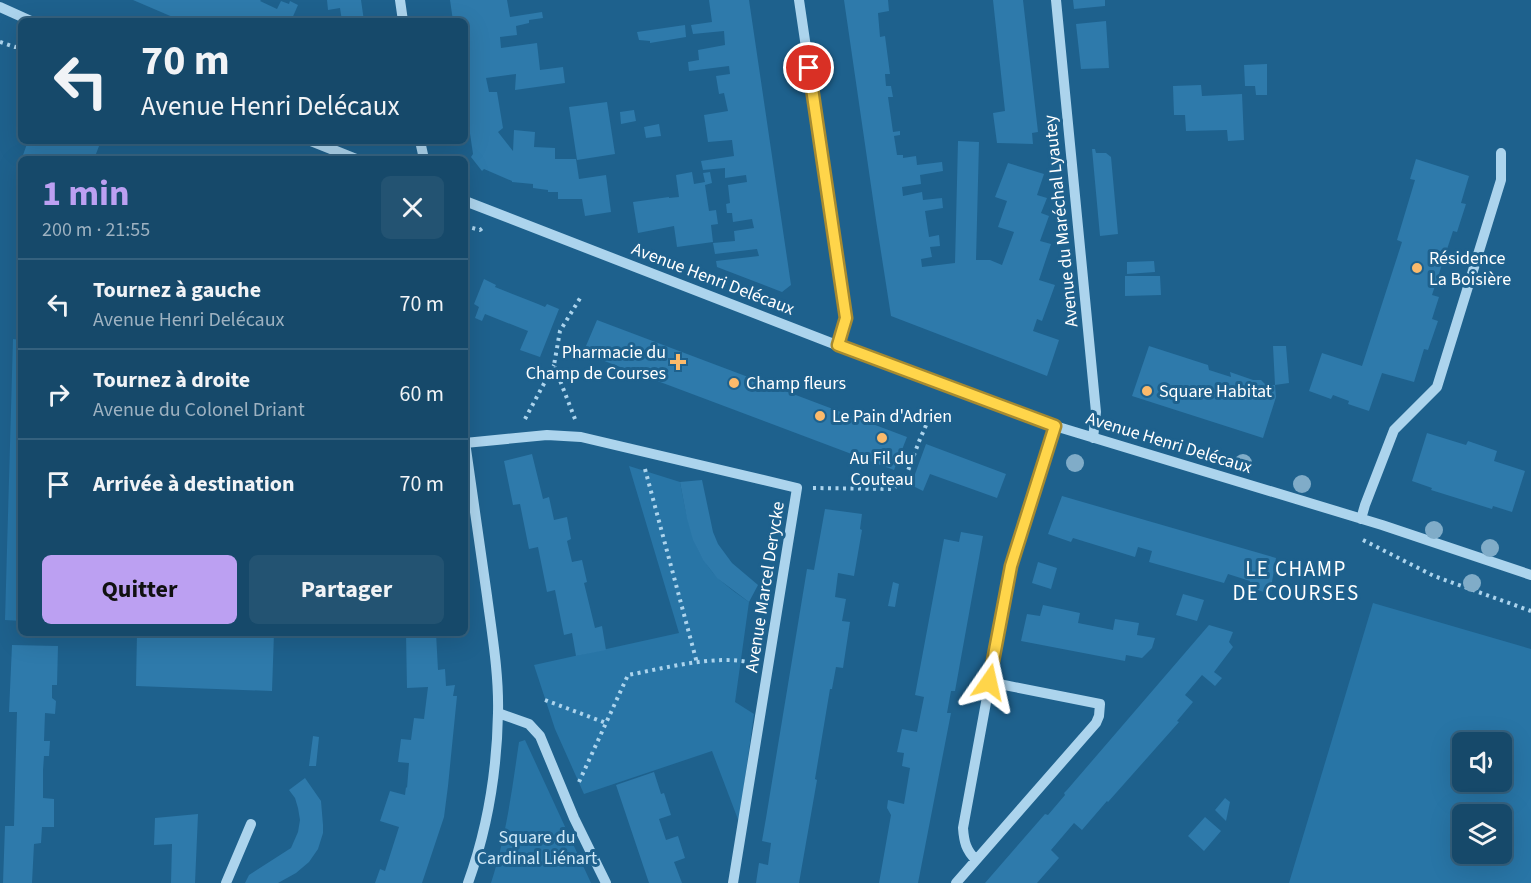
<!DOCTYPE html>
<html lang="fr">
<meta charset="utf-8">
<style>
:root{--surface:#16496a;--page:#235372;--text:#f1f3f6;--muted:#9eb2c1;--line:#35617e;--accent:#bca0f2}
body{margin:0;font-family:"Source Sans 3",sans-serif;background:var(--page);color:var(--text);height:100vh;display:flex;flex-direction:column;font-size:22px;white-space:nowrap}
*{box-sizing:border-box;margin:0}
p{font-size:20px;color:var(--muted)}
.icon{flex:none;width:33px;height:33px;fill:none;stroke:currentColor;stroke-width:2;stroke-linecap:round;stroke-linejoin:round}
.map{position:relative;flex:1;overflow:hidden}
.sheet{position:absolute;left:18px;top:156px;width:450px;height:480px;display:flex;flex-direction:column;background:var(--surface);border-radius:9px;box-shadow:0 6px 24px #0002,0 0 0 2px var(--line)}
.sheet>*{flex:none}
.hud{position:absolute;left:18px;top:18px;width:450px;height:126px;border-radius:9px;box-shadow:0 6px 24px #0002,0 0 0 2px var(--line);background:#16496a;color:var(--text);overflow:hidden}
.buttons{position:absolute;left:1452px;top:732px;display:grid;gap:12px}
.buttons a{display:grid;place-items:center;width:60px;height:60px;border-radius:9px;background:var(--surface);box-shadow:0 6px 24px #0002,0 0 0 2px var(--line);font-size:30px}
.pin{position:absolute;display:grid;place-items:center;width:51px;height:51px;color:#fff;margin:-26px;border:3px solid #fff;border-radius:50%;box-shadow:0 2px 6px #0007}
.me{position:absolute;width:66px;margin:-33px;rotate:11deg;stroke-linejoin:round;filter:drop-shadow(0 0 4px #0008)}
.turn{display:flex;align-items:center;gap:21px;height:126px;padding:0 24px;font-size:27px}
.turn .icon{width:78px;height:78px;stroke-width:2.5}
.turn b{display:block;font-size:42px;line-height:51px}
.round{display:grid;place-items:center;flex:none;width:63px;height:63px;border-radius:9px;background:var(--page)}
.summary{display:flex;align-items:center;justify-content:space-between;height:102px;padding:0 24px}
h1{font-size:36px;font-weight:700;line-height:45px;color:var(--accent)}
.primary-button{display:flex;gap:12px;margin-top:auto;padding:12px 24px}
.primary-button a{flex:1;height:69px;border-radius:9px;background:var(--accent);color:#111;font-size:24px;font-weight:700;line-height:69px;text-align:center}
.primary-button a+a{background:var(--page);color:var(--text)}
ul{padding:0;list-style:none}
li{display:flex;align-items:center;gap:18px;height:90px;padding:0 24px;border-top:2px solid var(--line)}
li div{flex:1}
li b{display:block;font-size:22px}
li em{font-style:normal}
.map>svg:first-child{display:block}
.green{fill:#2875a6;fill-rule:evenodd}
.building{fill:#2e7aab}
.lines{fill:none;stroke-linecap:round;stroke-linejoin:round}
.path{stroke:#acd4ed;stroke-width:4;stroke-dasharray:3 4.5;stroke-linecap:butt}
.minor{stroke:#acd4ed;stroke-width:10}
.tree{fill:#80acc8}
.route-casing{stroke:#a68a30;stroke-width:15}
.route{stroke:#ffd54a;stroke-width:10}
.poi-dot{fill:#fbba6b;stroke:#1e618d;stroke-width:2}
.labels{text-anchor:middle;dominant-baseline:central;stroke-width:6;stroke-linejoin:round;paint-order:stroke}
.street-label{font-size:18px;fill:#fff;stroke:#1e618d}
.poi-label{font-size:18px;fill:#fff;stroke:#1e618d;text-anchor:start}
.park-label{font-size:18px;fill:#d1eaf9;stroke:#1e618d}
.quarter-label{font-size:21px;letter-spacing:1.5px;fill:#fff;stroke:#1e618d}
</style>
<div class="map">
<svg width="1531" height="883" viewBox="0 0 1531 883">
<rect width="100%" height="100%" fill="#1e618d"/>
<!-- green -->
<path class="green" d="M13,339L21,340V621L5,620Z
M629,466L680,482C687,518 692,553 720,580C729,588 739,595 749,602L735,702L754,714L739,822L712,751L584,794L555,729L534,665L679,633Z
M1373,603L1531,649V883H1289ZM1502,742V782H1462V742ZM1502,814V854H1462V814Z
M525,740L591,883H491C506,837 512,790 519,742Z"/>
<!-- building -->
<path class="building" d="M133,0H261L260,1L277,9L281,1L289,4L290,1L298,5L291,21H182Z
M327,0H361L364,21H342L340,8L328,10Z
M450,0H507L510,17L542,12L543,18L529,20V23L516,26L517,35L500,37L501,48L537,43L540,70L563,67L565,83L515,90L516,74L486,78L489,92H497L503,128L498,132L513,151L514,130L535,132L534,147L555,148V159H576L579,179L606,175L611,212L585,216L582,199H558V192H548V190L533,188V184L512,182V181L484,169L482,171L471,157L473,154L465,99V21H453Z
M709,0H749L791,285L782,292L717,267L716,261L759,256L757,249L715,254L713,243L735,241L734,231L754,228L752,219L733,222L732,213H727L726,204L730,203L728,185L747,182L746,175L725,178V168L703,170L701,161L734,156L732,140L708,142L704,115L728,111L724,93L719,94L716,76L730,74L729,66L689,71L688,62L699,60L698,50L725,45L724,31L693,34L691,25L712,22Z
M844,0H888L889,11L878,13L880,37L885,36L890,74H885L886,86H891L893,97H888L893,132L900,131V135L894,136L897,155H903V158L916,156L917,165L942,162L943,171L920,175L921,184L902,187L903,196L922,192L923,200L942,198L943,208L925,211L929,237L939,235L940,246L930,247L932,257L921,259L922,267L955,263L958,141L979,142L976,260H990L1002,265L1014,232L998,227L1007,201L995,197L1008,163L1044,174L1037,195L1047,198L1041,213L1049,216L1040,241L1051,244L1039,280L1055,285L1042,321L1037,319L1033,331L1059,340L1047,376L891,316L876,220Z
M993,0H1023L1038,132L1032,133L1033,144L997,143L993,113L1005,111Z
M1073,0H1105V6L1074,9Z
M1106,21L1109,68L1081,69L1076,24Z
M685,25L686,37L650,43V41L639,40L637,32Z
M1267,64V95H1256L1255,86H1245L1244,65Z
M1201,85L1202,96L1242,94L1244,140L1228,141L1227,130L1186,131L1185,115H1174L1173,86Z
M607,102L615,154L577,160L569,107Z
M634,110L636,121L621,124L620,112Z
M659,124L661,136L646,138L644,127Z
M28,141H101L94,159H33L23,155Z
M1092,149H1095L1096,153H1106L1111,157L1118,234L1100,236Z
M1416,159L1469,176L1461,203L1466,204L1457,232L1453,231L1432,295L1439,297L1432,319L1438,321L1428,350L1424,349L1414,382L1382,373L1369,411L1348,404L1349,401L1333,395L1331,399L1309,391L1322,353L1362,366L1402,242L1397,240L1415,180L1410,179Z
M692,172L694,184L705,182L703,173L710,172L712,183L705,185L709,211L716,210L718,224L711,225L713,242L677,247L674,226L638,233L633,202L669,197V198L679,197L676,175Z
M1154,261L1155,272L1127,274V262Z
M1125,276H1160L1161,295L1125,296Z
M484,279L496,285L495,287L538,304L545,307L547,304L559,309L540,357L520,350L528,331L485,314L482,321L475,318L479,307L474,304Z
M597,320L907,437L894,470L583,353Z
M1149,346L1208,365L1209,370L1231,377L1230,372L1253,380H1261L1266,385H1275L1273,346H1286L1289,383L1275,385L1276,397L1263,438L1132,396Z
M1427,433L1466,445L1468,441L1497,451L1494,461L1525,471L1512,512L1493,506L1492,509L1431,490L1432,488L1412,481Z
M926,444L1006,474L997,498L930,474L923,491L911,485Z
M532,454L543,499L549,497L554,520L567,517L571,539L567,541L572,562L582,560L587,582L584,583L595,628L602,626L606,650L576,656L572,633L564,635L555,590L547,592L538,547L529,549L520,504L513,505L504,461Z
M702,480L713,532L718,544L732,563L758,585L749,602L717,578L703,560L693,540L687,519L680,482Z
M1062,496L1276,558L1270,594L1248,587L1250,581L1228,574L1224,583L1149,562L1152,551L1138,547L1135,557L1073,538L1071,542L1048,534Z
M825,509L862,514L860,529L862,530L854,576L838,573L835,597L846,599L842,621L850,622L843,668L836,667L832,689H830L815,779L817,780L799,883H756L759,863L768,865L771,843L762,841L766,818L807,569L814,570Z
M961,532L983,536L955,691H951L947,713H951L918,883H879L891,815L887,808L888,800L904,804L910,768L902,766L904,753L897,752L902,729L917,732L924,697L915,695L944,539L959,542Z
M1038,562L1057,568L1051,589L1032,583Z
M893,582L899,584L895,607L888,606Z
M1183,594L1204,600L1197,621L1176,615Z
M1043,605L1080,613L1078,623L1113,630L1115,619L1139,623L1137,635L1155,638L1152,648L1142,658L1126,655L1125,661L1021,641L1027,614L1040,616Z
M1209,625L1233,632L1229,642L1233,647L1214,672L1222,678L1215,686L1202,675L1185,695L1193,702L1177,721L1179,722L1108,802L1107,801L1082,830L1074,823L1051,850L1059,858L1037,883H985L1045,814L1048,815L1065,795L1064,793L1067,790Z
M137,633H274L272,691L136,686Z
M406,633H436L438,670L445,669L446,686L455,685L453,696H457L448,786L444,817L422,883H375L380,869L385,871L399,827L380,821L390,791L405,795L406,787L407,788L409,763L398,762L401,739L411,740L414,718L424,719L428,687L407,688Z
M12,645L58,646L57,685H52V698L56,701L55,714L45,713L44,741H50L49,756H44L43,770V798L54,799V827H42L41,843L34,844L32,883H3L5,826H14L17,712H9Z
M313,736L319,737L316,766H309Z
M654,772L661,794L664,793L671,815L659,819L666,840L678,836L685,858L674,862L682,883H649L616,785Z
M305,778L321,801L323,825V833L318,849L309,862L296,873L278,883H245L249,875L291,848L298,832L300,820L298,808L295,798L289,790Z
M1225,798L1230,802L1226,821L1215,810Z
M198,814L195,883H171L172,844L154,845L155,818Z
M1205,817L1221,831L1204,851L1188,836Z"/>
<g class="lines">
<!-- path -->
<path class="path" d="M0,42L15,47L21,46
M465,226L480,230L484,227
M525,419L554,365
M575,419L554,365L560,331L582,295
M645,469L697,663
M813,488L893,489L906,476L920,439L931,414
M1363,540L1434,576L1531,611
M545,700L606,723
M579,782L628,675C666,668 716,654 753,663"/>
<!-- minor -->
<path class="minor" d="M400,0L403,21
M799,0L846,318L838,345
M1056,0L1096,412L1093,438
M0,7L31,21
M311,141L356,159
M420,141L424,159
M465,201L932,382L1055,426L1382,525L1531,575
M465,442C472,494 480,545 487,596C492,634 499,674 498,713C497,770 487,830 468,883
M465,443L547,435L581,437L797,488L733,883
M1361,519L1365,505L1394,430L1437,387L1501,180V153
M498,713L529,724L540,736L574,818L606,883
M976,860C966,850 964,842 963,828L1011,566L1055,426
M226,883L251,824
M956,883L1096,723L1099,716L1100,704L989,682"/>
</g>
<!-- trees -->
<g class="tree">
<circle cx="1075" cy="463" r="9"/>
<circle cx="1243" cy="463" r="9"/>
<circle cx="1302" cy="484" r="9"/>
<circle cx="1434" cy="530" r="9"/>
<circle cx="1490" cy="548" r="9"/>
<circle cx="1472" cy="583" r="9"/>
</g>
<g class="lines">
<!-- route casing -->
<g class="route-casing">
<path id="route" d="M809,68L846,318L838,345L1055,426L1011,566L989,682"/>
</g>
<!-- route -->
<use href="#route" class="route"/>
</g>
<!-- markers -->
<g class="poi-dot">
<circle cx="1417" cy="268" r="6"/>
<path d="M675 353h6v6h6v6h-6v6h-6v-6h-6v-6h6z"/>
<circle cx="734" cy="383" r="6"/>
<circle cx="1147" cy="391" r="6"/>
<circle cx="820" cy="416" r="6"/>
<circle cx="882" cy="438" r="6"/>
</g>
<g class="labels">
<!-- street labels -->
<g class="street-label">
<text transform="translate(1061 221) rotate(-96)">Avenue du Maréchal Lyautey</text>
<text transform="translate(713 279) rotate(21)">Avenue Henri Delécaux</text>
<text transform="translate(1169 443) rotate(17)">Avenue Henri Delécaux</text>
<text transform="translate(765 587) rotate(-81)">Avenue Marcel Derycke</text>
</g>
<!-- poi labels -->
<g class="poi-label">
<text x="1429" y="258">Résidence<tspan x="1429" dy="21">La Boisière</tspan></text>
<text x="666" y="352" text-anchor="end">Pharmacie du<tspan x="666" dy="21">Champ de Courses</tspan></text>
<text x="746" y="383">Champ fleurs</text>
<text x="1159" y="391">Square Habitat</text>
<text x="832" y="416">Le Pain d'Adrien</text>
<text x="882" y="458" text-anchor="middle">Au Fil du<tspan x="882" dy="21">Couteau</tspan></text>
</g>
<!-- park labels -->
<g class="park-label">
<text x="537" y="837">Square du<tspan x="537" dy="21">Cardinal Liénart</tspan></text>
</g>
<!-- quarter labels -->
<g class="quarter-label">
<text x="1296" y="569">LE CHAMP<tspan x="1296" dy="24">DE COURSES</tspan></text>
</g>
</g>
</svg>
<div class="buttons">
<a><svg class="icon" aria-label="sound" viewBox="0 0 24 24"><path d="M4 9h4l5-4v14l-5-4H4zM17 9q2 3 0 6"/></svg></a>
<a><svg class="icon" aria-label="layers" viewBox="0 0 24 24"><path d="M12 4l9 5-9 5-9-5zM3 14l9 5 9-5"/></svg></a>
</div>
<div class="pin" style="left:809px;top:68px;background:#d93025"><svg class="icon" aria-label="arrive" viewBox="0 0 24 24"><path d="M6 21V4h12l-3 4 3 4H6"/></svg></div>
<svg class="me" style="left:989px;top:682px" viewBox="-20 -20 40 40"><path d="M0-17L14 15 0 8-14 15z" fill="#ffd54a" stroke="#fff" stroke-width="4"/></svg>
<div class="hud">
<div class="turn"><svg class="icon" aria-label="left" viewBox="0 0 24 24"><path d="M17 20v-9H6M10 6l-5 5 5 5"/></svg><div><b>70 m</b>Avenue Henri Delécaux</div></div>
</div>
<section class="sheet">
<div class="summary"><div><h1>1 min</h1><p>200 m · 21:55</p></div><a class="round"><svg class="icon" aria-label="close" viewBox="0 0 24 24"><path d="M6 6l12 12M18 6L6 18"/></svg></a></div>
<ul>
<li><svg class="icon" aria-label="left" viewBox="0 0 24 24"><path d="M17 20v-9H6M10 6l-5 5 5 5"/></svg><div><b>Tournez à gauche</b><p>Avenue Henri Delécaux</p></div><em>70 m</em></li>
<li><svg class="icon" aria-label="right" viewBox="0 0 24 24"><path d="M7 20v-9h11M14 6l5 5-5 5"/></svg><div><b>Tournez à droite</b><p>Avenue du Colonel Driant</p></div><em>60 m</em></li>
<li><svg class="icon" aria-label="arrive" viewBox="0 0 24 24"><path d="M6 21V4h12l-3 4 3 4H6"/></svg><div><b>Arrivée à destination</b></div><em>70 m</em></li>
</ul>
<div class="primary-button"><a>Quitter</a><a>Partager</a></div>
</section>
</div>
